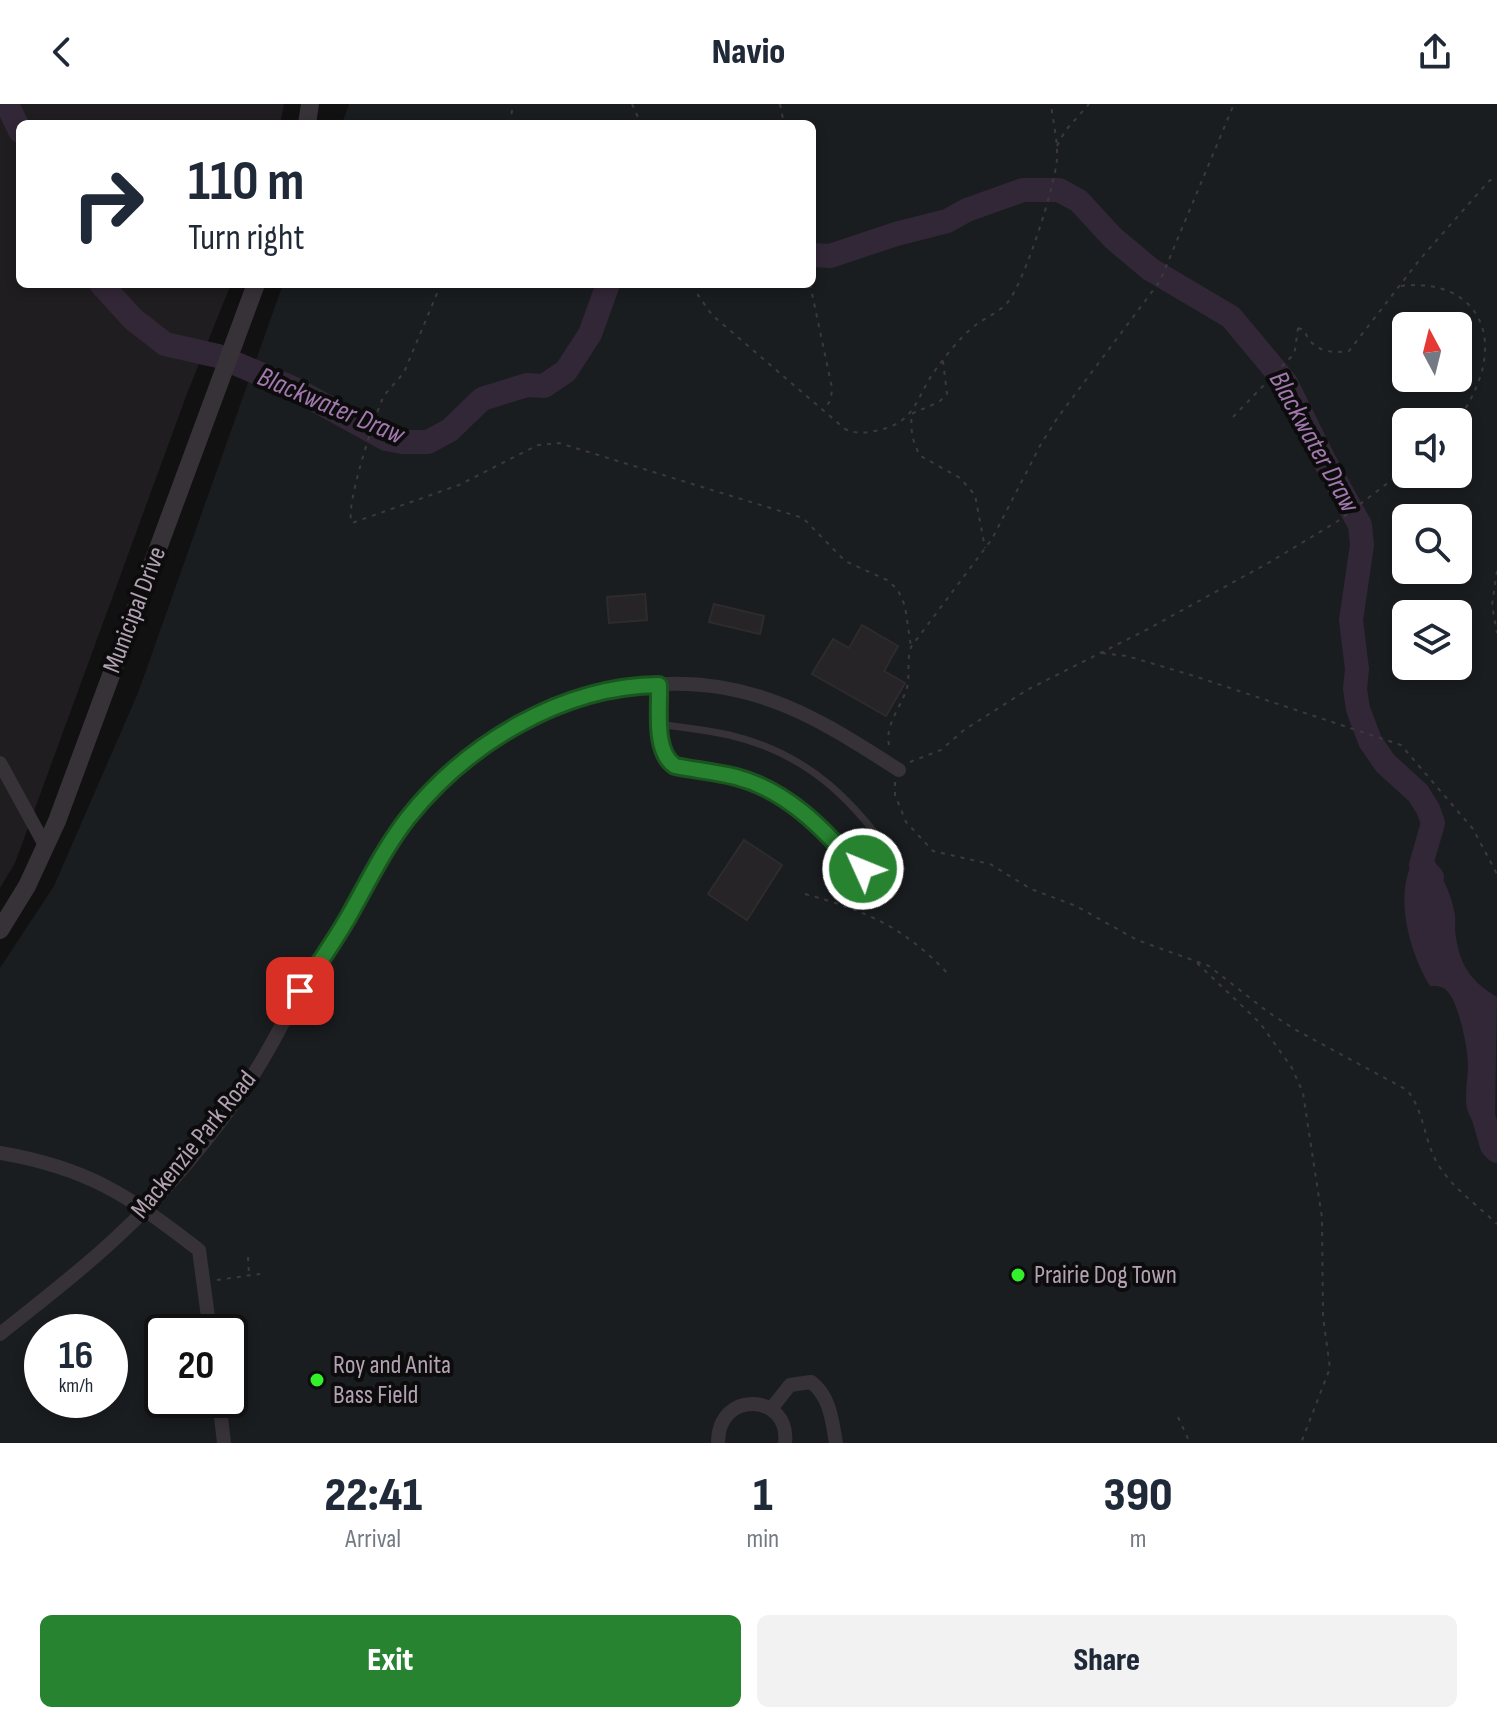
<!DOCTYPE html>
<style>
:root{--surface:#fff;--page:#f2f2f3;--text:#1f2937;--muted:#747a83;--accent:#288331}
body{margin:0;font-family:"Sofia Sans Condensed",sans-serif;background:var(--page);color:var(--text);height:100vh;display:flex;flex-direction:column;font-size:30px;white-space:nowrap}
*{box-sizing:border-box;margin:0}
p{font-size:26px;color:var(--muted)}
.icon{flex:none;width:44px;height:44px;fill:none;stroke:currentColor;stroke-width:2;stroke-linecap:round;stroke-linejoin:round}
.map{position:relative;height:1339px;overflow:hidden}
.panel{display:flex;flex-direction:column;background:var(--surface);flex:1}
.panel>*{flex:none}
.guide{position:absolute;left:16px;top:16px;width:800px;height:168px;border-radius:12px;box-shadow:0 4px 12px #0003;background:#fff;color:var(--text);overflow:hidden}
.needle{width:52px;rotate:353deg}
.buttons{position:absolute;left:1392px;top:208px;display:grid;gap:16px}
.buttons a{display:grid;place-items:center;width:80px;height:80px;border-radius:12px;background:var(--surface);box-shadow:0 4px 12px #0003;font-size:40px}
.speed{position:absolute;left:24px;top:1210px;display:flex;gap:16px;font-size:40px;font-weight:700;text-align:center}
.speed>*{display:grid;place-content:center;width:104px;height:104px;border-radius:50%;background:var(--surface);box-shadow:0 4px 12px #0003;line-height:1}
.speed small{font-size:20px;font-weight:400}
.speed .limit{border:4px solid #111;border-radius:12px;background:#fff;color:#111}
.pin{position:absolute;display:grid;place-items:center;width:68px;height:68px;color:#fff;margin:-34px;border-radius:16px;box-shadow:0 4px 12px #0006}
.me{position:absolute;width:88px;margin:-44px;rotate:314deg;stroke-linejoin:round;filter:drop-shadow(0 0 6px #0008)}
.turn{display:flex;align-items:center;gap:28px;height:168px;padding:0 40px;font-size:36px}
.turn .icon{width:104px;height:104px;stroke-width:2.5}
.turn b{display:block;font-size:56px;line-height:68px}
.eta{display:flex;justify-content:space-evenly;align-items:center;height:136px;text-align:center}
.eta b{font-size:48px;font-weight:800;line-height:56px}
.primary-button{display:flex;gap:16px;margin-top:auto;padding:16px 40px}
.primary-button a{flex:1;height:92px;border-radius:12px;background:var(--accent);color:#fff;font-size:32px;font-weight:800;line-height:92px;text-align:center}
.primary-button a+a{background:var(--page);color:var(--text)}
header{display:flex;justify-content:space-between;align-items:center;height:104px;padding:0 40px;background:var(--surface);font-size:36px;font-weight:800}
.map>svg:first-child{display:block}
.built{fill:#1f1d1f}
.green{fill:#1a1d20;fill-rule:evenodd}
.water{fill:#322736}
.lines{fill:none;stroke-linecap:round;stroke-linejoin:round}
.river{stroke:#322736;stroke-width:24}
.building{fill:#262426;stroke:#2e2b2d;stroke-width:2}
.path{stroke:#3e383e;stroke-width:2;stroke-dasharray:4 6;stroke-linecap:butt}
.service{stroke:#373237;stroke-width:7}
.minor{stroke:#373237;stroke-width:14}
.tertiary{stroke:#373237;stroke-width:18}
.route-casing{stroke:#1a5520;stroke-width:20}
.route{stroke:#288331;stroke-width:14}
.poi-dot{fill:#32f12a;stroke:#0d0c0d;stroke-width:3}
.labels{text-anchor:middle;dominant-baseline:central;stroke-width:8;stroke-linejoin:round;paint-order:stroke}
.street-label{font-size:26px;fill:#b3a2b3;stroke:#0d0c0d}
.poi-label{font-size:26px;fill:#b3a2b3;stroke:#0d0c0d;text-anchor:start}
.water-label{font-size:28px;font-style:italic;fill:#a278af;stroke:#0d0c0d}
</style>
<header><svg class="icon" aria-label="back" viewBox="0 0 24 24"><path d="M15 5l-7 7 7 7"/></svg>Navio<svg class="icon" aria-label="share" viewBox="0 0 24 24"><path d="M12 15V3M7 8l5-5 5 5M5 13v7h14v-7"/></svg></header>
<div class="map">
<svg width="1497" height="1339" viewBox="0 0 1497 1339">
<rect width="100%" height="100%" fill="#121112"/>
<!-- built -->
<path class="built" d="M0,0H284L280,20H20V180H231L188,287L15,759L0,784Z"/>
<!-- green -->
<path class="green" d="M349,0H1497V1339H0V864L54,782L138,589L283,180H812V20H342ZM1406,222H1458V274H1406ZM1406,318H1458V370H1406ZM1406,414H1458V466H1406ZM1406,510H1458V562H1406ZM42,1228H110V1296H42ZM162,1228H230V1296H162Z"/>
<!-- water -->
<path class="water" d="M1421,745L1431,748C1438,768 1451,787 1454,807C1456,814 1455,820 1455,826C1459,860 1469,876 1497,893L1495,1012L1491,1019L1483,1024C1458,1013 1468,983 1468,961C1468,945 1459,900 1448,888C1443,882 1437,882 1430,882C1408,846 1390,781 1421,745Z"/>
<g class="lines">
<!-- river -->
<path class="river" d="M7,0L20,27
M812,151L830,152L896,130L947,117L967,106L1023,86H1059L1079,97L1113,134L1150,165L1231,213L1286,279L1324,356L1360,421L1362,441L1351,516L1357,565L1355,585L1358,605L1370,637L1385,659L1418,689L1428,705L1433,719L1421,761L1432,773
M101,180L133,215L165,240L218,252L295,285L386,335L402,338H428L450,326L482,295L527,281L544,282L566,267L590,230L608,180
M1478,994L1492,1042L1497,1047"/>
</g>
<!-- building -->
<path class="building" d="M645,490L647,516L609,519L607,493Z
M714,500L764,512L760,530L709,518Z
M862,521L898,542L884,567L905,579L886,612L812,570L833,535L849,544Z
M744,736L782,761L747,816L708,790Z"/>
<g class="lines">
<!-- path -->
<path class="path" d="M632,0L641,20
M780,0L784,20
M510,20L513,0
M1057,42L1065,27L1089,0
M441,180L405,266C399,277 387,285 382,296C374,315 344,405 352,419L459,381L538,341L559,339L803,414L845,457L887,476L898,486L905,502L911,543
M695,180L698,191L712,211L845,325C856,330 864,329 875,327C917,319 915,294 936,265C948,249 961,232 977,220C987,213 999,208 1007,199C1024,180 1055,82 1057,55C1058,37 1053,18 1051,0
M810,180L832,284L831,295L825,305
M1401,182C1456,175 1497,208 1482,267C1477,285 1467,303 1457,318
M1298,224L1304,226C1312,246 1327,250 1349,247L1421,154L1489,77L1497,73
M943,257L947,290L939,298L911,310L912,332L919,351L960,374L975,391L985,444
M1233,313L1291,253L1295,246L1298,224
M1497,467L1492,501L1497,529
M1102,549L1127,552L1191,571L1401,641L1473,725L1497,770
M889,641C885,621 899,606 906,587C911,573 906,558 911,543L992,435L1041,340L1058,313L1160,177L1234,0
M910,658L941,646L964,626L1027,586L1148,525L1270,458L1338,417L1406,365
M895,678V691L906,718L933,747L990,760L1031,785L1076,802L1137,836L1209,862L1268,908L1296,926L1407,986C1425,1008 1424,1039 1439,1062C1453,1084 1478,1102 1497,1120
M805,790C867,807 906,824 950,872
M1197,859L1260,919L1292,964L1303,989L1322,1114L1323,1213L1330,1264L1301,1339
M248,1153L249,1171
M217,1176L260,1170
M1178,1313L1190,1339"/>
<!-- service -->
<path class="service" d="M659,581C660,603 655,649 675,662C695,666 716,669 736,673C786,686 823,724 855,761L893,776L902,765C856,699 811,650 729,631C706,626 683,624 661,620"/>
<!-- minor -->
<path class="minor" d="M0,659L46,743
M0,1049C89,1064 129,1092 199,1146L210,1228
M0,1230C40,1198 81,1167 118,1132C165,1089 216,1027 251,974C270,946 283,917 300,888C315,862 334,838 350,811C368,780 383,746 406,717C489,609 638,549 770,596C816,612 858,640 899,666
M219,1296L224,1339
M771,1305L790,1281L811,1278C830,1292 832,1316 836,1339
M718,1339C718,1284 791,1290 785,1339"/>
<!-- tertiary -->
<path class="tertiary" d="M307,20L310,0
M0,826L27,782L57,717L256,180"/>
</g>
<g class="lines">
<!-- route casing -->
<g class="route-casing">
<path id="route" d="M300,887C317,862 335,837 350,810C368,778 384,745 407,715C466,640 562,582 659,581C660,604 653,648 675,662C695,666 716,668 736,673C786,686 823,724 855,761L863,765"/>
</g>
<!-- route -->
<use href="#route" class="route"/>
</g>
<!-- markers -->
<g class="poi-dot">
<circle cx="1018" cy="1171" r="8"/>
<circle cx="317" cy="1276" r="8"/>
</g>
<g class="labels">
<!-- street labels -->
<g class="street-label">
<text transform="translate(135 506) rotate(-69)">Municipal Drive</text>
<text transform="translate(194 1041) rotate(-51)">Mackenzie Park Road</text>
</g>
<!-- poi labels -->
<g class="poi-label">
<text x="1034" y="1171">Prairie Dog Town</text>
<text x="333" y="1261">Roy and Anita<tspan x="333" dy="30">Bass Field</tspan></text>
</g>
<!-- water labels -->
<g class="water-label">
<text transform="translate(331 302) rotate(23)">Blackwater Draw</text>
<text transform="translate(1314 338) rotate(61)">Blackwater Draw</text>
</g>
</g>
</svg>
<div class="buttons">
<a><svg class="needle" viewBox="-14 -14 28 28"><path d="M0-13l5 13h-10z" fill="#e53935"/><path d="M0 13l5-13h-10z" fill="#747a83"/></svg></a>
<a><svg class="icon" aria-label="sound" viewBox="0 0 24 24"><path d="M4 9h4l5-4v14l-5-4H4zM17 9q2 3 0 6"/></svg></a>
<a><svg class="icon" aria-label="search" viewBox="0 0 24 24"><circle cx="10" cy="10" r="6"/><path d="M15 15l6 6"/></svg></a>
<a><svg class="icon" aria-label="layers" viewBox="0 0 24 24"><path d="M12 4l9 5-9 5-9-5zM3 14l9 5 9-5"/></svg></a>
</div>
<div class="speed"><div>16<small>km/h</small></div><div class="limit">20</div></div>
<div class="pin" style="left:300px;top:887px;background:#d93025"><svg class="icon" aria-label="arrive" viewBox="0 0 24 24"><path d="M6 21V4h12l-3 4 3 4H6"/></svg></div>
<svg class="me" style="left:863px;top:765px" viewBox="-20 -20 40 40"><circle r="17" fill="#288331" stroke="#fff" stroke-width="3"/><path d="M0-11L8 9 0 5-8 9z" fill="#fff"/></svg>
<div class="guide">
<div class="turn"><svg class="icon" aria-label="right" viewBox="0 0 24 24"><path d="M7 20v-9h11M14 6l5 5-5 5"/></svg><div><b>110 m</b>Turn right</div></div>
</div>
</div>
<section class="panel">
<div class="eta">
<div><b>22:41</b><p>Arrival</p></div>
<div><b>1</b><p>min</p></div>
<div><b>390</b><p>m</p></div>
</div>
<div class="primary-button"><a>Exit</a><a>Share</a></div>
</section>
